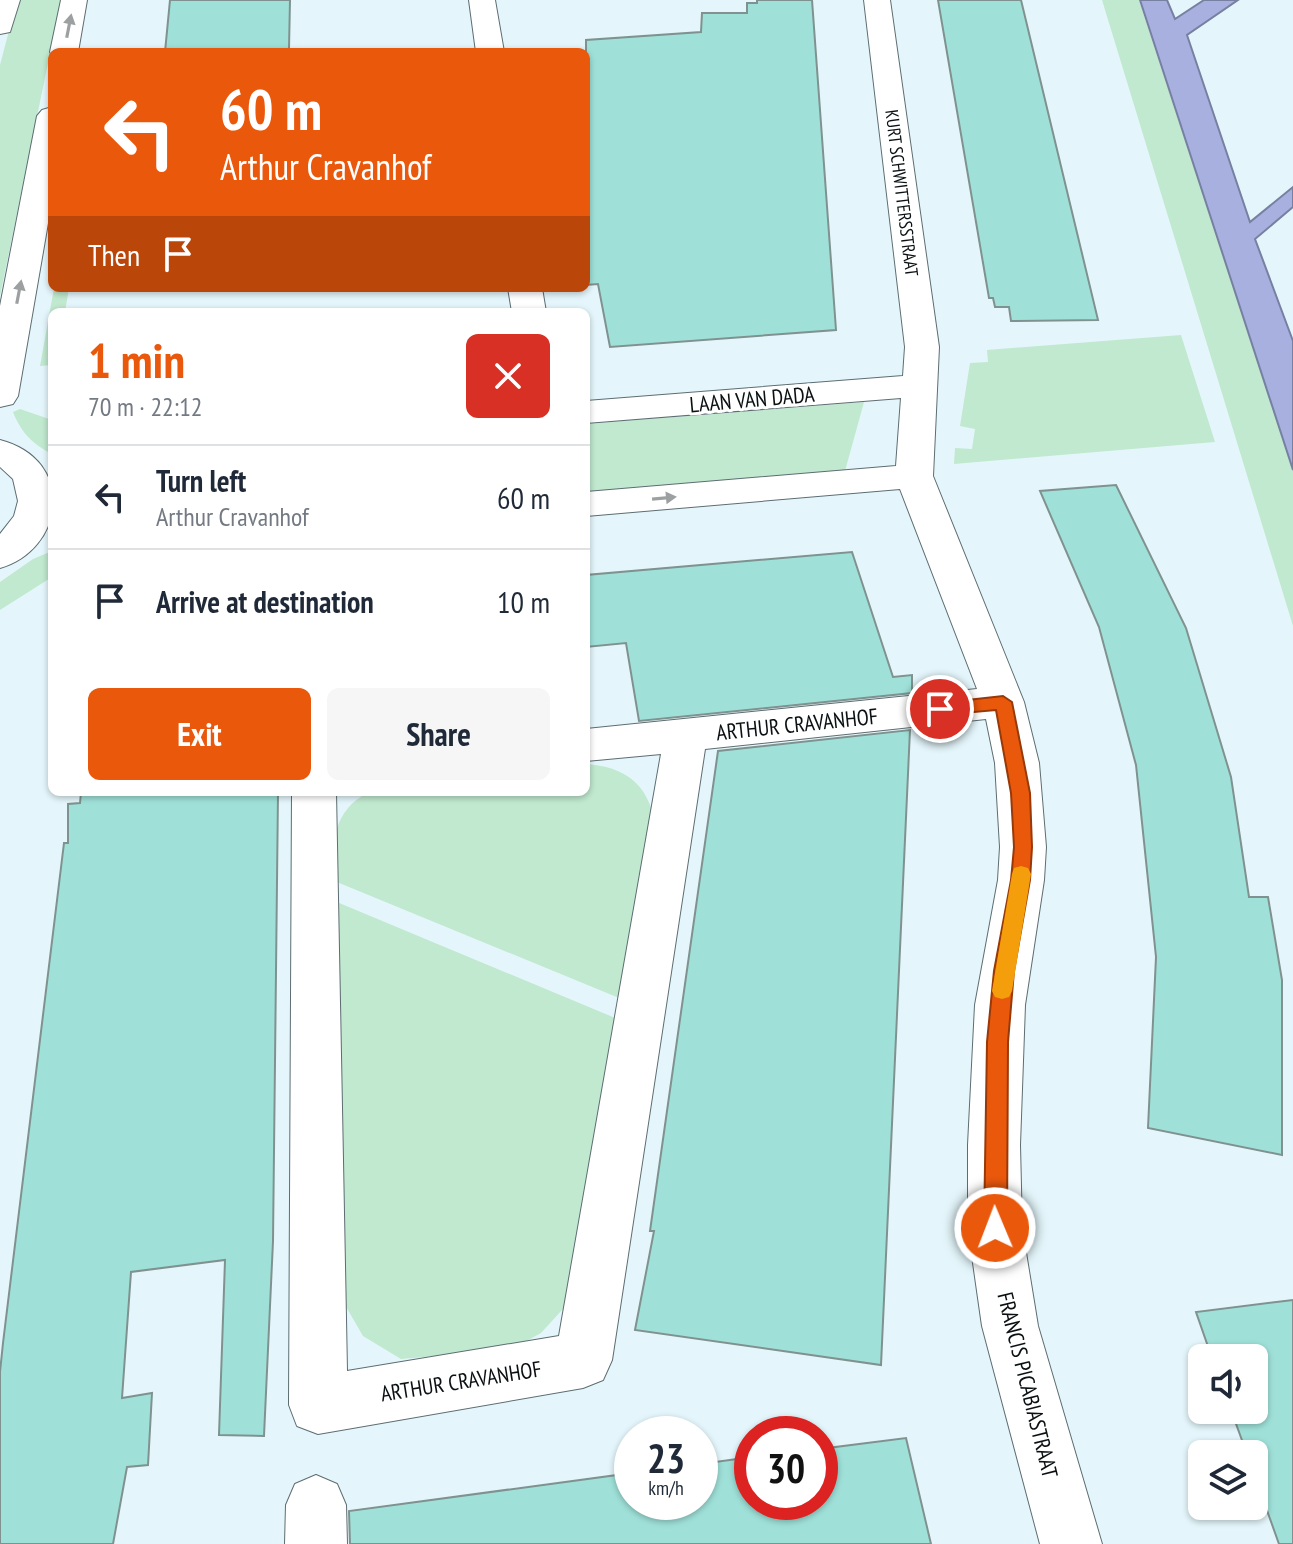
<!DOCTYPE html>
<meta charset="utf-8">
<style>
:root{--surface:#fff;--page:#f6f6f7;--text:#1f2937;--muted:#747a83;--line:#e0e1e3;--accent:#ea580c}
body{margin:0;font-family:"PT Sans Narrow",sans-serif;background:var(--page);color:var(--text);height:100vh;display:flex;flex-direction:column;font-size:30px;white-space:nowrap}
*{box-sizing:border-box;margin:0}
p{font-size:26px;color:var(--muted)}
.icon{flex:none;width:44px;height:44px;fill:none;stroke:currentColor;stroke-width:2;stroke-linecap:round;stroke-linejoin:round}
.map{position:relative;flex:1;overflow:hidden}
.sheet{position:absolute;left:48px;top:308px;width:542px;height:488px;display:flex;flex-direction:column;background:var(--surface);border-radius:12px;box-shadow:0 2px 6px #0004}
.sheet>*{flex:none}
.guide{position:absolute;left:48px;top:48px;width:542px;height:244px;border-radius:12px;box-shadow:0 2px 6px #0004;background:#ea580c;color:#fff;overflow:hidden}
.fabs{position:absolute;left:1188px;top:1344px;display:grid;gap:16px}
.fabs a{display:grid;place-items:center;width:80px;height:80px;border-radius:12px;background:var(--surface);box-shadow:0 2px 6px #0004;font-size:40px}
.speed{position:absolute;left:614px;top:1416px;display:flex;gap:16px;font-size:40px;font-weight:700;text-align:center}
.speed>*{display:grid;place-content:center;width:104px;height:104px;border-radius:50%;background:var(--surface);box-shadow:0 2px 6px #0004;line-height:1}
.speed small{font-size:20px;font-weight:400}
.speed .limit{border:12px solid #d22;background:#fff;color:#111}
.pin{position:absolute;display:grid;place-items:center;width:68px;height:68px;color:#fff;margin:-34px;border:4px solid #fff;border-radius:50%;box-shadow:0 2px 8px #0007}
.me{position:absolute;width:88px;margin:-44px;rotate:359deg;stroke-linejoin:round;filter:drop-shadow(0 0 6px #0008)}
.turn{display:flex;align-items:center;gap:28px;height:168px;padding:0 40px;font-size:36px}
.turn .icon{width:104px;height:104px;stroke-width:2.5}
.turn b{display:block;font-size:56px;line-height:68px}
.then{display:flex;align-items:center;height:76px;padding:0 40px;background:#0003;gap:16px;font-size:30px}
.round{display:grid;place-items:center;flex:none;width:84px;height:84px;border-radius:12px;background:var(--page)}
.overview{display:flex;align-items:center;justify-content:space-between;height:136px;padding:0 40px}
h1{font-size:48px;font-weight:700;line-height:60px;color:var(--accent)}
.primary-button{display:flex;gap:16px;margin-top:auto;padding:16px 40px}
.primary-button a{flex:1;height:92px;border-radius:12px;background:var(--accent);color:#fff;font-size:32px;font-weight:700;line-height:92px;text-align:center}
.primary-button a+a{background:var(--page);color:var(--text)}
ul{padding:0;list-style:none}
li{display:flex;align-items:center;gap:24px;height:104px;padding:0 40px;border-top:2px solid var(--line)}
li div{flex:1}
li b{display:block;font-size:30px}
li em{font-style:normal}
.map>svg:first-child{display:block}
.green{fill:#c0e9cf}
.water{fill:#a7b0df;stroke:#7880a2;stroke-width:2}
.building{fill:#9fe1d9;stroke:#80928f;stroke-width:2}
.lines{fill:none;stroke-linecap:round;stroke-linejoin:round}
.minor-casing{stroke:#5d6d71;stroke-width:2}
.minor{fill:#fff;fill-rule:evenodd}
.oneway{fill:#9da0a1}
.route{fill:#ea580c;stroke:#983908;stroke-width:2}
.slow{fill:#f59e0b}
.labels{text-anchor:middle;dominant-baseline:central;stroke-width:6;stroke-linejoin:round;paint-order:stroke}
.far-street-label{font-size:18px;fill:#0b1113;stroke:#fff}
.street-label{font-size:22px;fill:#0b1113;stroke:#fff}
</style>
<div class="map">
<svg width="1293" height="1544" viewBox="0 0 1293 1544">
<rect width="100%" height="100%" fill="#e4f6fb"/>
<!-- green -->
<path class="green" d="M17,0H61L0,296V65Z
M1102,0H1139L1293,470V626Z
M54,288H69L65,312H52V365L40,366Z
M1181,335L1215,442L954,464L955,448L972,449L975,429L960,426L970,363L988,362L987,350Z
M864,402L845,471L586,493V424Z
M20,409L52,420V454C32,444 21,432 13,412Z
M52,551V577L0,610V582L33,559Z
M586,764C625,767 647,783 655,822L624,1000L332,880C332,842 333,810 369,792H586Z
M332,900L620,1020L572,1299L541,1333L512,1349L401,1359L363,1336L341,1298Z"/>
<!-- water -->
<path class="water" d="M1140,0H1167L1175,19L1204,0H1238L1187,35L1250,222L1293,187V207L1255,239L1293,341V470Z"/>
<!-- building -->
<path class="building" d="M170,0H290L289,49L165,52Z
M757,0H812L836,330L610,347L598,284L586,285V40L701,32L702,13H747V3H757Z
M938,0H1021L1098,320L1011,321L1009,307H995L993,298H989Z
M1116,485L1186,628L1231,777L1249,897H1268L1282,980V1155L1148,1128L1156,957L1136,765L1099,627L1040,491Z
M852,552L893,677L912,675V693L639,721L626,643L586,647V575Z
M910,730L881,1365L635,1330L654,1231H650L718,751Z
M81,792H278L273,1241L264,1436L219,1435L225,1260L131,1272L122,1398L152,1393L148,1465L127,1467L113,1544H0V1372L3,1343L64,843H68V804L80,803Z
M1293,1300V1544H1279L1254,1474V1454H1247L1231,1410H1254V1358H1212L1196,1312Z
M906,1438L931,1544H350L349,1511L632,1473V1502H700V1464L752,1457V1502H820V1449Z"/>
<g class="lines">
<!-- minor casing -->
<g class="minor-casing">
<path id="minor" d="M0,0H20L10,32L0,34Z
M61,0H87L78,52H52V55L50,52Z
M469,0H495L504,52H476Z
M864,0H890L939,347L933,476L1024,702L1039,763L1046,847L1044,880L1025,1005L1020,1145L1022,1228L1038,1326L1102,1544H1040L982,1326L968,1228V1145L975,1005L998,880L1000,847L995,763L986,719L705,749L612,1360L603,1380L583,1388L318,1434L297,1426L289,1405L292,792H336L347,1371L559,1336L661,754L586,761V729L977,689L900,489L586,516V492L896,466L901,398L586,423V401L903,376L905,347Z
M52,107V200L18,396L13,404L0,407V306L37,116L42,110Z
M508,288H542L546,312H512Z
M0,440C77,460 64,550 0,568V534L14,516L18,501L13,479L0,467Z
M316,1475L337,1484L346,1505L347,1544H285L286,1505L295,1484Z"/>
</g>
<!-- minor -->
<use href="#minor" class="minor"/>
</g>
<!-- one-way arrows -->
<defs><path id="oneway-solid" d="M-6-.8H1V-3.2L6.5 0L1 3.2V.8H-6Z" transform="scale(2)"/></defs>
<g class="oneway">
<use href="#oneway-solid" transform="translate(69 26) rotate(-79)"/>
<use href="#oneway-solid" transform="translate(19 292) rotate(-79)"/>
<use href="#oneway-solid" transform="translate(664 498) rotate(-5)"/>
</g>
<!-- route -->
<path class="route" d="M1003,696L1012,702L1030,793L1032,847L1030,880L1014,971L1008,1042L1007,1228L1003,1235L995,1238L987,1235L984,1228L987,1042L994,971L1011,880L1014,847L1011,793L996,710L940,715L931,709L940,703Z"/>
<!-- slow -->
<path class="slow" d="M1021,866L1028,868L1031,874L1012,991L1009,997L1002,999L995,997L992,991L1012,874L1014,868Z"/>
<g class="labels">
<!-- far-street labels -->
<g class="far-street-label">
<text transform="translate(902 193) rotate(83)">KURT SCHWITTERSSTRAAT</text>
</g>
<!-- street labels -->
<g class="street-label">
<text transform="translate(752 399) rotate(-5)">LAAN VAN DADA</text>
<text transform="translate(797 724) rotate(-6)">ARTHUR CRAVANHOF</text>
<text transform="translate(461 1381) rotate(-9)">ARTHUR CRAVANHOF</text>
<text transform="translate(1028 1385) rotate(76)">FRANCIS PICABIASTRAAT</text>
</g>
</g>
</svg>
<div class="fabs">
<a><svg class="icon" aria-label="sound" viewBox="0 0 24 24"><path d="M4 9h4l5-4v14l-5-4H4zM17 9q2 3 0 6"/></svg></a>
<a><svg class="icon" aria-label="layers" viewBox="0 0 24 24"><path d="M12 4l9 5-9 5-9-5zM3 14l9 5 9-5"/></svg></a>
</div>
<div class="speed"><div>23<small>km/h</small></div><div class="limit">30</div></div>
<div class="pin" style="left:940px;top:709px;background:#d93025"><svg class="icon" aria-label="arrive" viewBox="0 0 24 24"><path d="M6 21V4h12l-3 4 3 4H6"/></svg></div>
<svg class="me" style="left:995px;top:1228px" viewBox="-20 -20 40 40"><circle r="17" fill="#ea580c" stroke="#fff" stroke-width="3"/><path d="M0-11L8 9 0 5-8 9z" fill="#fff"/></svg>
<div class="guide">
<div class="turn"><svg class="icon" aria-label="left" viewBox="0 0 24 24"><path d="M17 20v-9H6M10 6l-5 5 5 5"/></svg><div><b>60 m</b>Arthur Cravanhof</div></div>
<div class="then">Then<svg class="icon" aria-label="arrive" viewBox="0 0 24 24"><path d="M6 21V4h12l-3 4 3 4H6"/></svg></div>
</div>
<section class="sheet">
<div class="overview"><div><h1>1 min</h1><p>70 m · 22:12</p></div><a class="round" style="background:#d93025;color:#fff"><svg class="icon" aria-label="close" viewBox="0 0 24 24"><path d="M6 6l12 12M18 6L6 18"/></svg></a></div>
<ul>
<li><svg class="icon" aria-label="left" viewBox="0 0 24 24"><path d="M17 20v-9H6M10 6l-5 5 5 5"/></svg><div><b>Turn left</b><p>Arthur Cravanhof</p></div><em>60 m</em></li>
<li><svg class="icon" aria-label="arrive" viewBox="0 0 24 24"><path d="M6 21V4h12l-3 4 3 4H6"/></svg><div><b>Arrive at destination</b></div><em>10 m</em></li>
</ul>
<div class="primary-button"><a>Exit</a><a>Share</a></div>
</section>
</div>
